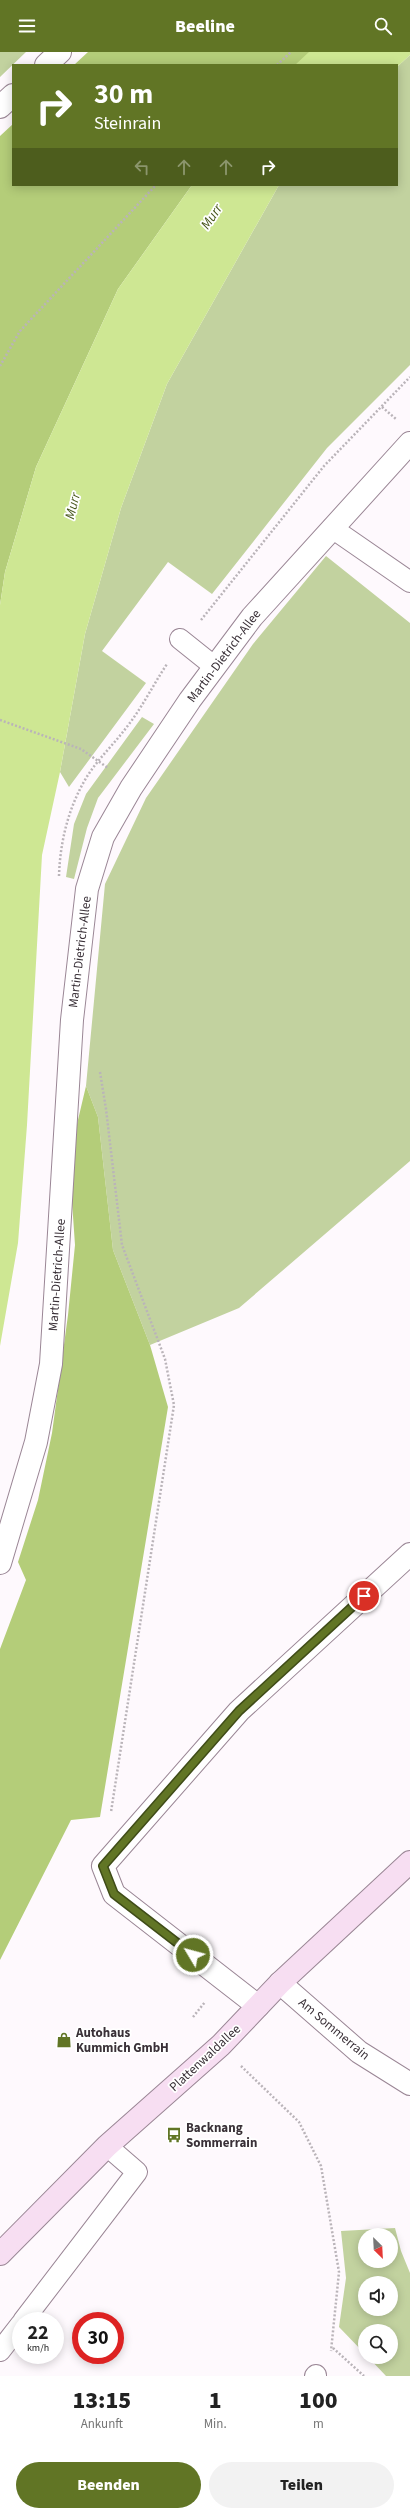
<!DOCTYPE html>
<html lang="de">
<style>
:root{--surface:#fff;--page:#f2f2f2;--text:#222;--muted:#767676;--accent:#617525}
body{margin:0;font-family:"Source Sans 3",sans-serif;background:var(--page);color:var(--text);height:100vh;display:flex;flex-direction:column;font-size:15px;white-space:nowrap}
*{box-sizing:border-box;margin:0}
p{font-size:13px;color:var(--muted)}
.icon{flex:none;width:22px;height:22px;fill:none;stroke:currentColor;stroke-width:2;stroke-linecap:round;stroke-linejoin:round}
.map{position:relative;height:2324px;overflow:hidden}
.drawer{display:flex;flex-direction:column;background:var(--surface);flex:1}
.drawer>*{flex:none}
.top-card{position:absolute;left:12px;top:12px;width:386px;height:122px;border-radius:0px;box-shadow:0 2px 10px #0003;background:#617525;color:#fff;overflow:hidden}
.needle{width:26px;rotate:156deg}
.controls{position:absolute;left:358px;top:2176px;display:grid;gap:8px}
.controls a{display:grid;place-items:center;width:40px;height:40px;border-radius:50%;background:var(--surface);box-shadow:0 2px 10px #0003;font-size:20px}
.speed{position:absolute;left:12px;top:2260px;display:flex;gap:8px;font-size:20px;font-weight:700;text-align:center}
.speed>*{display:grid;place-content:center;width:52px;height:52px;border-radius:50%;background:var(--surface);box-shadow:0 2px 10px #0003;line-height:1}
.speed small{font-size:10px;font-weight:400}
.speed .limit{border:6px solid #d22;background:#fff;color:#111}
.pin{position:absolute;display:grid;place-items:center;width:34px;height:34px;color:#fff;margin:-17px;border:2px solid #fff;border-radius:50%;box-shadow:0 1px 4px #0007}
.me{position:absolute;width:44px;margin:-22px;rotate:307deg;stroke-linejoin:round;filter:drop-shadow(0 0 3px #0008)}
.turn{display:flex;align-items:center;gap:14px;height:84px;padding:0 16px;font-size:18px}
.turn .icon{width:52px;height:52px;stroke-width:2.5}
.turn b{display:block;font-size:28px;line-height:34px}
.lanes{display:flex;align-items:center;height:38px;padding:0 16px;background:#0003;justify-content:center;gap:20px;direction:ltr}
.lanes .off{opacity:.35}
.eta{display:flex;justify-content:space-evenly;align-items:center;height:68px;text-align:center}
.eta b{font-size:24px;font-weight:800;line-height:28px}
.action{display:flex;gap:8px;margin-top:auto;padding:8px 16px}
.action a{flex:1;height:46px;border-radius:24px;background:var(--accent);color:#fff;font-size:16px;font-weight:800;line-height:46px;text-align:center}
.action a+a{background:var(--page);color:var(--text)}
header{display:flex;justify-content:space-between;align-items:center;height:52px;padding:0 16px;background:var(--accent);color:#fff;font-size:18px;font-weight:800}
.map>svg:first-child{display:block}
.green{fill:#c2d29f;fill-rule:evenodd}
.forest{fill:#b4cd79}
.water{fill:#cee793}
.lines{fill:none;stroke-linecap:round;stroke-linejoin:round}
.lane-casing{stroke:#9a8695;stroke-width:22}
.street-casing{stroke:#9a8695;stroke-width:24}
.secondary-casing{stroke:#9a8695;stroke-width:24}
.path{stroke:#bab4b9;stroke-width:2.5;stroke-dasharray:2 2;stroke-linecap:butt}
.lane{stroke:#fff;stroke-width:20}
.street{stroke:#fff;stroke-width:22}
.secondary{stroke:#f7def2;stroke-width:22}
.route-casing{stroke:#3f4c18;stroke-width:10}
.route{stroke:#617525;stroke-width:7}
.labels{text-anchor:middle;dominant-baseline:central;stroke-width:3.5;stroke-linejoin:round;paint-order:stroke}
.street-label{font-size:13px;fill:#3a3138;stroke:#fff}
.poi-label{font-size:13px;font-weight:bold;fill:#3a3138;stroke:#fff;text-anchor:start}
.water-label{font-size:14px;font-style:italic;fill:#47561b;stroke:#fff}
</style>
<header><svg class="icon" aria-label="menu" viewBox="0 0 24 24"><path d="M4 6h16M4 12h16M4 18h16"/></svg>Beeline<svg class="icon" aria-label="search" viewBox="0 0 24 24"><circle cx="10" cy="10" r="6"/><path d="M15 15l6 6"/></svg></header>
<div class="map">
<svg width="410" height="2324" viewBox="0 0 410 2324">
<rect width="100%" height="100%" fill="#fef9fd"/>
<!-- green -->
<path class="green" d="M0,0H26L0,25Z
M410,3V313L327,396L212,542L168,510L102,599L146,631L69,735L60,720L85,582L121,456L167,332L279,133H397V15Z
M326,504L410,571V1109L239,1256L150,1293L113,1198L98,1065L86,1034L105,832L146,746L253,592Z
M142,665L154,672L98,746L87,776L74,827L66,825L74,772L86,742Z
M395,2176L401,2199L410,2221V2324H386L368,2305H391V2279H365V2302L339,2275L346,2226L341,2179ZM365,2183H391V2209H365ZM365,2231H391V2257H365Z"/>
<!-- forest -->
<path class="forest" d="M88,0H313L298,13H74Z
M13,72V133H192L118,237L36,415L5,520L0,553V84Z
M86,1034L98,1065L113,1198L150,1293L168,1355L100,1765L71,1768L0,1908V1597L26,1528L18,1510L38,1448L52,1381L68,1263L75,1193L69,1106Z"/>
<!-- water -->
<path class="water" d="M309,0H410V3L397,15V13H295Z
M192,133H279L167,332L121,456L85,582L60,720L42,803L27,1073L18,1191L0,1294V553L5,520L36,415L118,237Z"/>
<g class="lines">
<!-- lane casing -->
<g class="lane-casing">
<path id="lane" d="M332,476L410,530
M180,587L215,615
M23,2269L137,2120L107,2094
M0,2299L21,2272
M315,2324L316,2323"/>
</g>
<!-- street casing -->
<g class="street-casing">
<path id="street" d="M46,13L60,0
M0,55L13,43
M0,1511L36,1390L51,1312L72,968L87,837L103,785L131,736L190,648L252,565L410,391
M280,1931L359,2000L410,2032
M258,1954L114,1842L103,1814L239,1659L410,1502"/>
</g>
<!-- secondary casing -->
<g class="secondary-casing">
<path id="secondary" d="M0,2202L107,2094L221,1993L280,1931L410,1810"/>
</g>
<!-- path -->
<path class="path" d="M277,13L291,0
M0,314L20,279L156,133
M382,355L396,367
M201,568L324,414L410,325
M0,668L81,697L108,716
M59,824C60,789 69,753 88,723C99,706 114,692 126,676C142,656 153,633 167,612
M100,1020L106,1057L122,1193L165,1307L174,1353L111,1760
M193,1965L205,1950
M241,2014L299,2070L321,2114L339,2220L331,2299
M333,2296L364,2324"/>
<!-- lane -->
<use href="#lane" class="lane"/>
<!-- street -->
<use href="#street" class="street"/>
<!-- secondary -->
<use href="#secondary" class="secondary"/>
</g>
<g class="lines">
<!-- route casing -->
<g class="route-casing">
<path id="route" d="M193,1903L114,1842L103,1814L239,1659L364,1544"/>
</g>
<!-- route -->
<use href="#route" class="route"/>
</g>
<!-- icons -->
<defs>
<g id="shop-bare" transform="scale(1.2)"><path d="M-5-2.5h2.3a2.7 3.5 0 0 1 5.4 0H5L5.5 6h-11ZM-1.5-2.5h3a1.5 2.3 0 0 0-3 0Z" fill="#617525" stroke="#fff" stroke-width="2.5" paint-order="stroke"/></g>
<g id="bus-bare" transform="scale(1.2)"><path d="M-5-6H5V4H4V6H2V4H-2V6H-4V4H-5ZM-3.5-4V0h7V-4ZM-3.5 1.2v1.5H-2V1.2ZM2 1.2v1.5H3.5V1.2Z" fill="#617525" stroke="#fff" stroke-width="2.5" paint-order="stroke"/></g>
</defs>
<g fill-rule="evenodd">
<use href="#shop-bare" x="64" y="1988"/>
<use href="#bus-bare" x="174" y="2083"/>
</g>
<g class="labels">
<!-- street labels -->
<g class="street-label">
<text transform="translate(224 604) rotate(-53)">Martin-Dietrich-Allee</text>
<text transform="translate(80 900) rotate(-83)">Martin-Dietrich-Allee</text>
<text transform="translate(57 1223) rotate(-86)">Martin-Dietrich-Allee</text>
<text transform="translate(334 1977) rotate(40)">Am Sommerrain</text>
<text transform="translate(205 2006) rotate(-43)">Plattenwaldallee</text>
</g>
<!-- poi labels -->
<g class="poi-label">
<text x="76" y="1981">Autohaus<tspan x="76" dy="15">Kummich GmbH</tspan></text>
<text x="186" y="2076">Backnang<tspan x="186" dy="15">Sommerrain</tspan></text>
</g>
<!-- water labels -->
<g class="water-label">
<text transform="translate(212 165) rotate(-56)">Murr</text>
<text transform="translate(73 454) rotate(-76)">Murr</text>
</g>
</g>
</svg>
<div class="controls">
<a><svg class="needle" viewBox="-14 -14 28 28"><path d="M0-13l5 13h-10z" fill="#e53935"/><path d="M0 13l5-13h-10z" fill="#767676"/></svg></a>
<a><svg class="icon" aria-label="sound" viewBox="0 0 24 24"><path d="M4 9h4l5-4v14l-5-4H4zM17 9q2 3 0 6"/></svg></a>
<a><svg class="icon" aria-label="search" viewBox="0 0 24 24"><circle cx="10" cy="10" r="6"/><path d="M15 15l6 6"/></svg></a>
</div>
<div class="speed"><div>22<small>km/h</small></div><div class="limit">30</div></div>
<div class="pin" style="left:364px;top:1544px;background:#d93025"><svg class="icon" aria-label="arrive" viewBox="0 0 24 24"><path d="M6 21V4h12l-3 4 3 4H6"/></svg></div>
<svg class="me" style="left:193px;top:1903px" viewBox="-20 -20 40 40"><circle r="17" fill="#617525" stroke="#fff" stroke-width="3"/><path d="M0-11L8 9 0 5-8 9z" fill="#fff"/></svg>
<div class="top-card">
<div class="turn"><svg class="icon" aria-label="right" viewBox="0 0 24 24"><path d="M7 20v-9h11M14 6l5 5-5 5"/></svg><div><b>30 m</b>Steinrain</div></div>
<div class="lanes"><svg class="icon off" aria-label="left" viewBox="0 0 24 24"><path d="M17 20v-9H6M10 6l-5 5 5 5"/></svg><svg class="icon off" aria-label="ahead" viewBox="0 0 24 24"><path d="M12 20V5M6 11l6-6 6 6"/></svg><svg class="icon off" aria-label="ahead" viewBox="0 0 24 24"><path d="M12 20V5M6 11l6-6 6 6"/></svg><svg class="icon" aria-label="right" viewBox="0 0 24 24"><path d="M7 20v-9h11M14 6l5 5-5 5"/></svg></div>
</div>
</div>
<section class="drawer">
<div class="eta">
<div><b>13:15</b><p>Ankunft</p></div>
<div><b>1</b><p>Min.</p></div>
<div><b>100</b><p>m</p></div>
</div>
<div class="action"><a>Beenden</a><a>Teilen</a></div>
</section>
